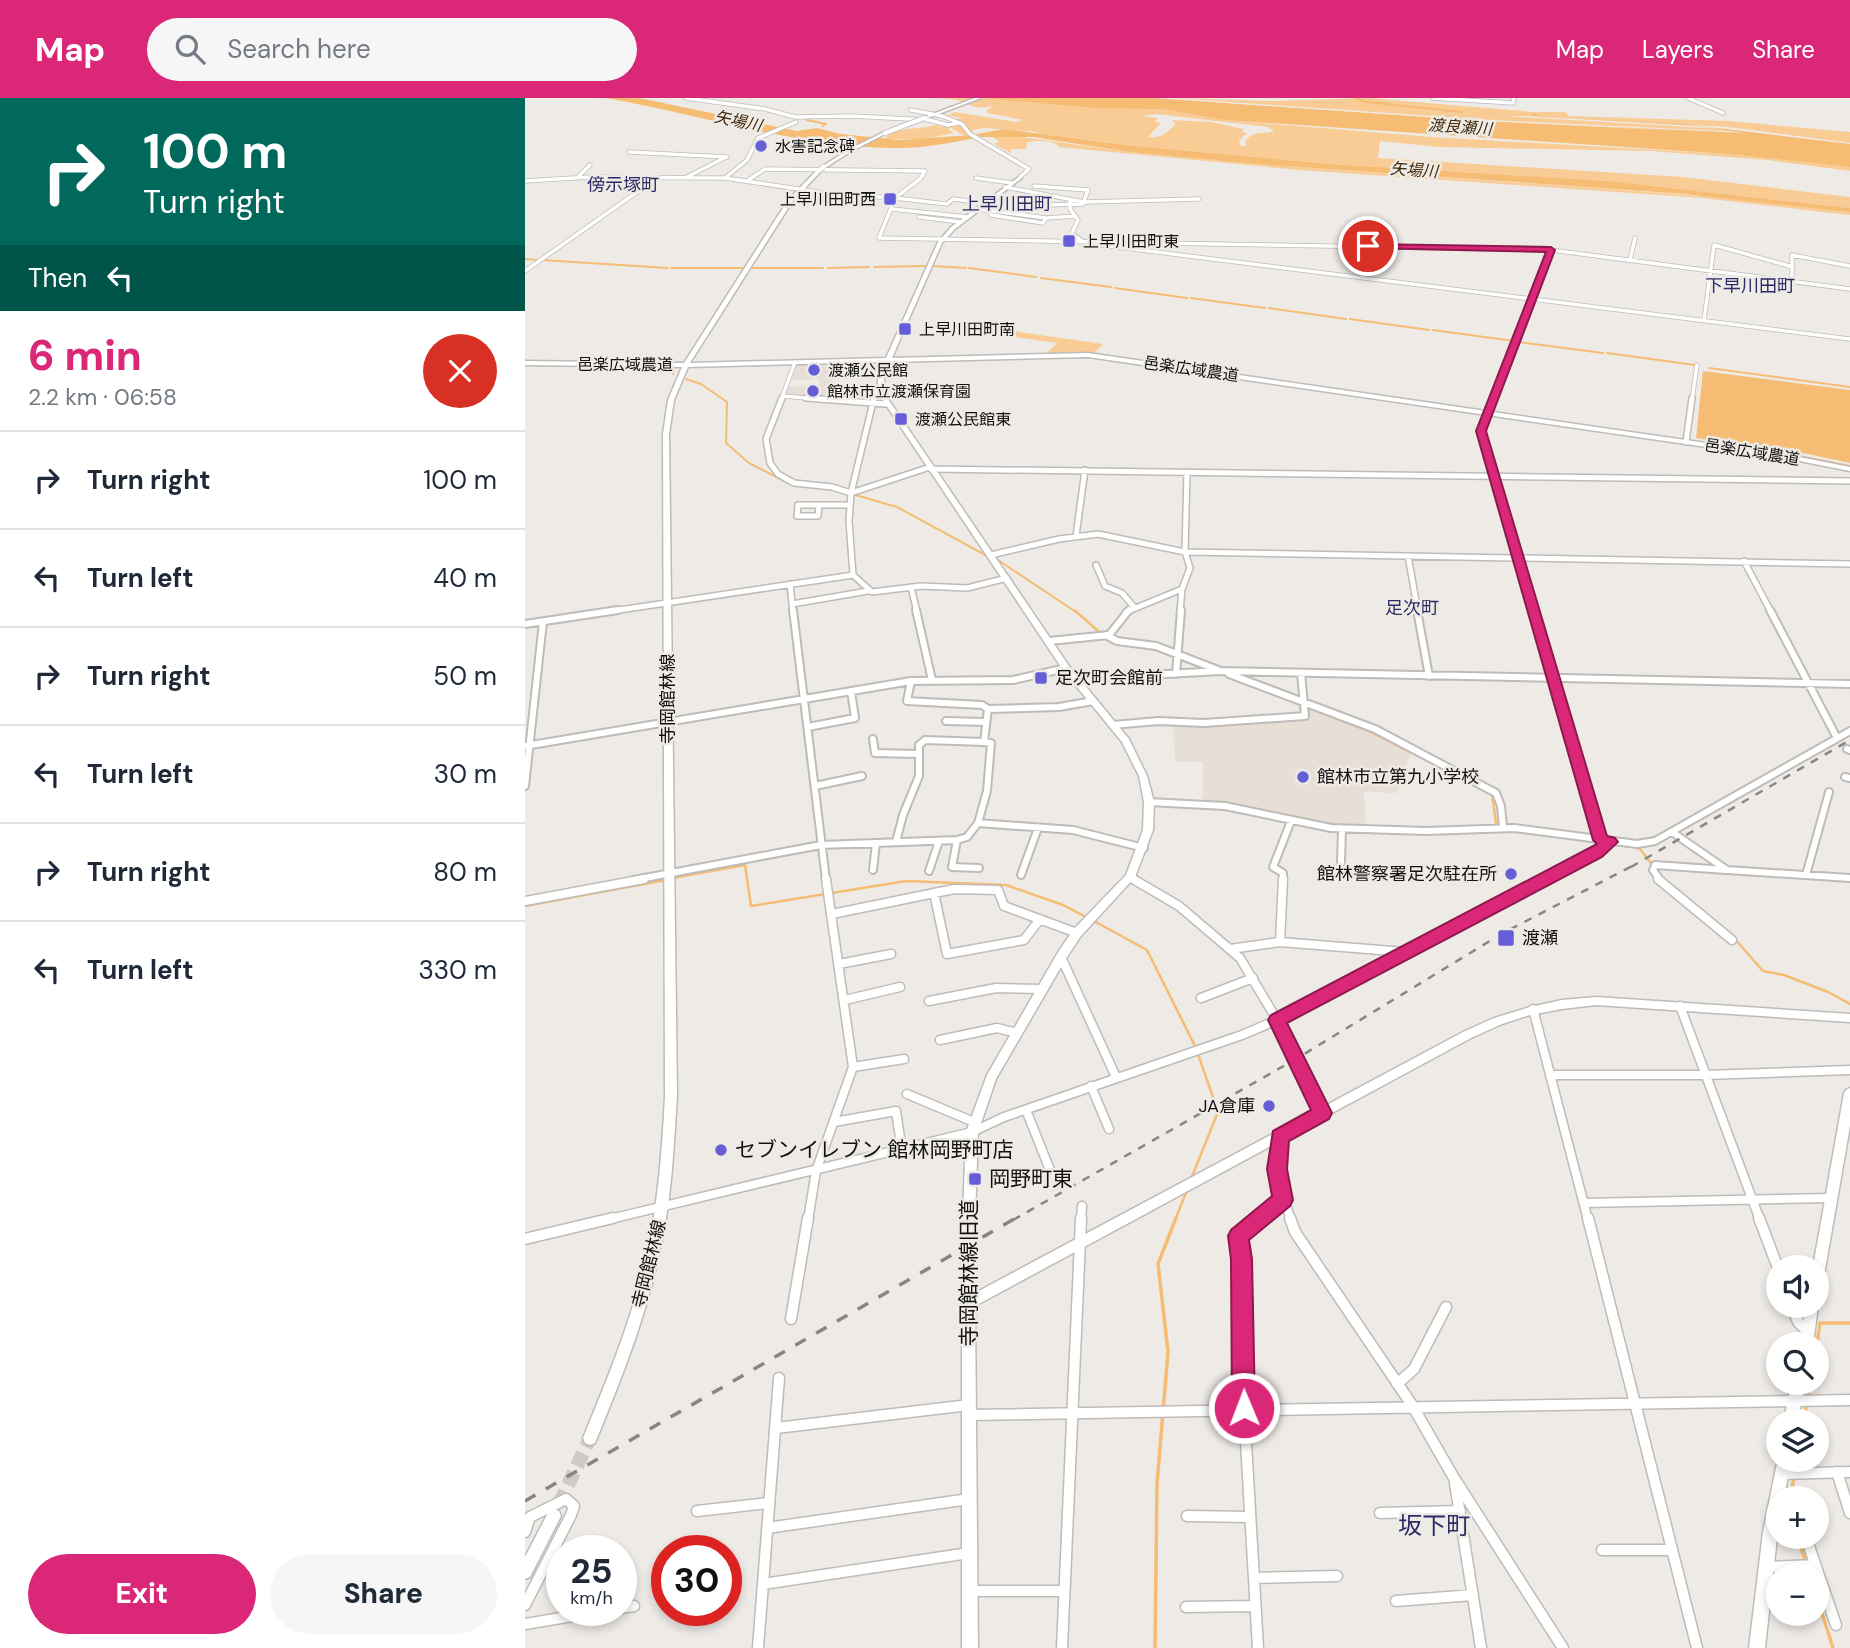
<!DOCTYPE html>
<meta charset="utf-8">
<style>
:root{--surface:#fff;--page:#f6f6f7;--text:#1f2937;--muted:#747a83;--line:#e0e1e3;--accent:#db2777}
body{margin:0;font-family:"DM Sans","Noto Sans JP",sans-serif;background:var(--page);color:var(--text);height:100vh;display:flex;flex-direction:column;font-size:26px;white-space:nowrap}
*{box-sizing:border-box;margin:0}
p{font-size:23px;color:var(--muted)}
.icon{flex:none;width:38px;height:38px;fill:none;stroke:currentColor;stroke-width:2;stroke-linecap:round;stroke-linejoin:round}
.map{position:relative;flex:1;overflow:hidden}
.details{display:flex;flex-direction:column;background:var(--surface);width:525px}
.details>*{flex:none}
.guide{background:#00695c;color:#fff;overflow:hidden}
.fabs{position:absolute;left:1241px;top:1157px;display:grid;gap:14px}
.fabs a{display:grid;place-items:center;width:63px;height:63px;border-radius:50%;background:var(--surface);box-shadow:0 4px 10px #0003;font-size:35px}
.speed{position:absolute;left:21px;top:1437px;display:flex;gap:14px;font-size:35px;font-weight:700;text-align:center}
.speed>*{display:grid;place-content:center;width:91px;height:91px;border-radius:50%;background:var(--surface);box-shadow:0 4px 10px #0003;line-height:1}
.speed small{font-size:18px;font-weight:400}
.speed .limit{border:10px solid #d22;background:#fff;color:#111}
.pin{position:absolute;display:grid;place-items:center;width:60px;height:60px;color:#fff;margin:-30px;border:4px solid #fff;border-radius:50%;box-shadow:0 2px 7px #0007}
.me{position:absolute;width:77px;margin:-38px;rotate:359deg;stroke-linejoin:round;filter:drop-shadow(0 0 5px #0008)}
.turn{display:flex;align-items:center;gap:24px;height:147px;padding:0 28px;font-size:32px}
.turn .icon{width:91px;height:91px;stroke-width:2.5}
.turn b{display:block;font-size:49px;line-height:60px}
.then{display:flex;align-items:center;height:66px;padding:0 28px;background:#0003;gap:14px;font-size:26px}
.round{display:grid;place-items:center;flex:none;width:74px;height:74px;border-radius:37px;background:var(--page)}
.headline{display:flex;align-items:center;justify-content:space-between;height:119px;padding:0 28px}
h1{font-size:42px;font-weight:800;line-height:52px;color:var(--accent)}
.button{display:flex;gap:14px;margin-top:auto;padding:14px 28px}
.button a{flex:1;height:80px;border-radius:42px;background:var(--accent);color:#fff;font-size:28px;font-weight:800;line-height:80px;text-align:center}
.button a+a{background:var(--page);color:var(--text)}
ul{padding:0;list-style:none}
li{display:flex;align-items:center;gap:21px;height:98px;padding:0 28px;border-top:2px solid var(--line)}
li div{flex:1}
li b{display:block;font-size:26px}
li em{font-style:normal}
header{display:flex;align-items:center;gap:42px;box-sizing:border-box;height:98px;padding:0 35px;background:var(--accent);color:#fff}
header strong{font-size:33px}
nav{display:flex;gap:38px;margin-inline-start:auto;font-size:24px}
.search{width:490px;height:63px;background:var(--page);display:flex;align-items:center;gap:18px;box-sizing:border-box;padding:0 24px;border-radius:38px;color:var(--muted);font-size:26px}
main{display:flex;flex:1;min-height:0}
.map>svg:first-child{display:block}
.built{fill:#e7dfd5}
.green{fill:#f9cc95;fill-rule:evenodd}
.water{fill:#f6bc73}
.pier{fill:#eeebe7}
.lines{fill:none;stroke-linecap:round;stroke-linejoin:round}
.stream-far2{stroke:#f6bc73;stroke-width:2}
.stream-far1{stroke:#f6bc73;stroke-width:2.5}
.stream{stroke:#f6bc73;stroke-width:3.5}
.secondary-tunnel{stroke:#cdcac7;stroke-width:14;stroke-dasharray:14 7;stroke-linecap:butt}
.street-far4-casing{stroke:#bebbb8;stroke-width:5}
.street-far3-casing{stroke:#bebbb8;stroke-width:8}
.street-far2-casing{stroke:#bebbb8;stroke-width:10}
.street-far1-casing{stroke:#bebbb8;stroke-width:11}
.street-casing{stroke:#bebbb8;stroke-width:13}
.secondary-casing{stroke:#bebbb8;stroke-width:3}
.street-far4{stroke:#fff;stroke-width:3.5}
.street-far3{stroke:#fff;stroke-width:5}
.street-far2{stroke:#fff;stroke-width:6}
.street-far1{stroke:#fff;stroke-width:8}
.street{stroke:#fff;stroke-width:10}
.secondary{fill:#fff;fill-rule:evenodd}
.rail-far1{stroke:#888683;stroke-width:2.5;stroke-dasharray:8 8;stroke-linecap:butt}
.rail{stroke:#888683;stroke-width:3.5;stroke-dasharray:12 12;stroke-linecap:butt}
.secondary-bridge-casing{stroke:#bebbb8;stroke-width:6;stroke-linecap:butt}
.secondary-bridge{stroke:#fff;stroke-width:4.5}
.route{fill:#db2777;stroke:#8e194d;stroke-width:2}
.poi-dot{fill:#665ed7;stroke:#eeebe7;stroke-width:2.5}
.labels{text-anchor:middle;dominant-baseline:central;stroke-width:5;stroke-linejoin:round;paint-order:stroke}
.far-water-label{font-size:16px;font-style:italic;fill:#402908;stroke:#eeebe7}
.far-poi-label{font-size:16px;fill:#131211;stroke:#eeebe7;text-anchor:start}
.far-street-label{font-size:16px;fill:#131211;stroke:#eeebe7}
.far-quarter-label{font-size:18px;fill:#2e2b66;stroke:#eeebe7}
.poi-label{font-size:18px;fill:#131211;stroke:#eeebe7;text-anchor:start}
.street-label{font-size:18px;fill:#131211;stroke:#eeebe7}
.near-poi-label{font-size:21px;fill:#131211;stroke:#eeebe7;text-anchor:start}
.near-street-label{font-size:21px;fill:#131211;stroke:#eeebe7}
.near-quarter-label{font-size:24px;fill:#2e2b66;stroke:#eeebe7}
</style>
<header>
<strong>Map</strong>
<div class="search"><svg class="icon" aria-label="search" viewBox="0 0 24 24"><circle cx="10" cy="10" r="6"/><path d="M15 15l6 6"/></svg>Search here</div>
<nav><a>Map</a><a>Layers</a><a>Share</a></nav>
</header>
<main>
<section class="details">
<div class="guide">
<div class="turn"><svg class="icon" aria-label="right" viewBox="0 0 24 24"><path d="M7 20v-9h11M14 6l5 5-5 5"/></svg><div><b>100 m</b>Turn right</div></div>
<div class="then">Then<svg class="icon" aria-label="left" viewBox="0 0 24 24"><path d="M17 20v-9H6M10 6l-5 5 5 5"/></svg></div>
</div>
<div class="headline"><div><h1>6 min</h1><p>2.2 km · 06:58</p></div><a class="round" style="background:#d93025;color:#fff"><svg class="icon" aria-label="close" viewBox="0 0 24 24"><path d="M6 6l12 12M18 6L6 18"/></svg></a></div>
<ul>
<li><svg class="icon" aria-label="right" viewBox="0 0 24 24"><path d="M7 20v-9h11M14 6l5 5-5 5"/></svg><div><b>Turn right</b></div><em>100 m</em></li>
<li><svg class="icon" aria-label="left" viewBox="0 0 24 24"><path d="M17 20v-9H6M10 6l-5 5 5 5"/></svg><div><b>Turn left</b></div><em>40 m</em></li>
<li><svg class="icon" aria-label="right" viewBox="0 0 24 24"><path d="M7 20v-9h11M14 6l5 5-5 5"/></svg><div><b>Turn right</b></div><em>50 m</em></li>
<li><svg class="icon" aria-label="left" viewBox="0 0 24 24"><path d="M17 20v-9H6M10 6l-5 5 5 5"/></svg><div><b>Turn left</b></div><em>30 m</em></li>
<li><svg class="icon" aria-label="right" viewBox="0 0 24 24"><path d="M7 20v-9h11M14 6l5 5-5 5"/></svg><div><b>Turn right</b></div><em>80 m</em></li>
<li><svg class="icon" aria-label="left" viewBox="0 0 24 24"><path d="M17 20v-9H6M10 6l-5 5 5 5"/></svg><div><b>Turn left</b></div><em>330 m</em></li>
</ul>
<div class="button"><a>Exit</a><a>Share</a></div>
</section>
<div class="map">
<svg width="1325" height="1550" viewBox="0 0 1325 1550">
<rect width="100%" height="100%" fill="#eeebe7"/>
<!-- built -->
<path class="built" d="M314,265L307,286L317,287L312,302L260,297L263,289L294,287L295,281L266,282L271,267Z
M781,608L846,632L886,654L872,695L839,694L841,729L807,727L678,704V664H650L648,628L781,620Z"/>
<!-- green -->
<path class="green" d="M402,0H454L568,10H630L699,22L907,39L1202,56L1325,69V73L1242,62L1126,53L914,49L855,43L853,60L1158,79L1325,99V110L1082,83L805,66L600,47L511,35L514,34L460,30L447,32L449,35L445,36L440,27L427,21L439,20L413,16L425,17L429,14L491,24L498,22L462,15V12L470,7C447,14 447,5 432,2C424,0 412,1 402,0ZM631,16L743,29L749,33C738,37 730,31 720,43L721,48H716L714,43L722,35L717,34L718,31L686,24L648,22L650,27C640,35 639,40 623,39L636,25L631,24L632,20L618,18Z
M648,0L750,3L843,0L1009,14L1008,18H978L1200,31L1221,34L963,22Z
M1011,14H1040L1044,18L1204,23L1325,34V45L1203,29L1015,19Z
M414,26L421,27L410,30L435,26L444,37H438L426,30L423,31L429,35L398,41H359C371,27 396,33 414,26Z
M481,37L605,54L774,69L1221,101L1325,114V117L1177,100L775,72L534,49C528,41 512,43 502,44L501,51H486V55L469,46L474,44L467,38Z
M460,229L578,246L568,256H521L532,245L454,234Z"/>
<!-- water -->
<path class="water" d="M80,0H114L272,33L292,30L316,36L375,42L446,37L451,40C424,45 396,51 367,50C272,49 174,16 80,0Z
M454,0H630L961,23L1220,35L1173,28L935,14L1006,18L1010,14L1015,19L1158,26L1325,46V69L1202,56L699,22L636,11L568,10Z
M479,31L600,47L805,66L1083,83L1325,110V114L1160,96L746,67L605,54L508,39H456L451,36Z
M1178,273L1325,292V365L1259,351L1255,353L1171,340Z"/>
<!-- pier -->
<path class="pier" d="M630,0L963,22L1158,33L961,23Z"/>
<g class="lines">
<!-- stream-far2 -->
<path class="stream-far2" d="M830,0L841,4L937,14
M282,22L301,26L298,28
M237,87L275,93
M0,161L13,162
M17,162L143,170
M407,168L441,170
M349,169L401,168
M146,170H217
M228,170H298
M303,170L344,169
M444,170L511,179
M516,180L586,189
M590,190L662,200
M666,200L740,210
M744,210L821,221
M825,221L904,232
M908,232L989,243
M994,244L1078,255
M1082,255L1170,267
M0,267L138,269L149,271L148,276
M1184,270L1325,289
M161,281L176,286L202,304L201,345L224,365L259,383
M1004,323L1115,339
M1269,357L1325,368
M1250,359L1268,362
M327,396L372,409L464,459
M470,460L551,514"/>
<!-- stream-far1 -->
<path class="stream-far1" d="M549,512C558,519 583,543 589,545
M748,596L844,633L952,688
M967,696L971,725L1039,733
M1107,748L1115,751L1129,769
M148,780L220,767L226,808L381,783L481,787L538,807L561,819
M0,808L141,782
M567,822L622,852L671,950
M1209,840L1238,873L1259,877L1303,894L1325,906
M666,1081L693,1014L673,956
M650,1122L663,1090"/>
<!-- stream -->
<path class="stream" d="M1292,1246L1295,1225H1325
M1283,1298L1285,1284
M1278,1323L1282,1305
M1270,1372L1272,1362
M1265,1400L1269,1379
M1272,1438L1281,1465
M1292,1499L1308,1550
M630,1550L632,1386L643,1254L633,1166L651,1120"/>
<!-- secondary-tunnel -->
<path class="secondary-tunnel" d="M34,1406L65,1340"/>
<!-- street-far4 casing -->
<g class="street-far4-casing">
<path id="street-far4" d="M161,0L240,11L270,19L326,18L404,22L423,27L433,25
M908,0L988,5L989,0
M1163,0L1198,15
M386,12L417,18L437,26L445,36L504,71L495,79
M104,54L202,59
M53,79L65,67
M162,79L201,59
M200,80L222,62L233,40L271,24
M451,80L487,85
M0,83L65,79L200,80L306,96L370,100L354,140L1026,152L1325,191
M222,83L240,71L400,73
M480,89L559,104L674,101
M467,99L522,107L558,106L563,92L509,88
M370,100L422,106L428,101L460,105
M370,100L395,81L400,73
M545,101V111L553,122L547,135L557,143
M367,111L442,119
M452,111L521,120L551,118
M466,117L518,125L521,120
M394,119L436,124
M576,147L1325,241
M1105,162L1110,140
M0,173L132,80
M1267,184V157L1325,168
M1179,222L1189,147L1268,169
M258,298L304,302
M256,302L270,264
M348,302L355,287
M968,302L1026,152
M1167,302L1172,267"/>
</g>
<!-- street-far3 casing -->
<g class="street-far3-casing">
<path id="street-far3" d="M257,300L241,341L245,365L253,376L269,385L307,389L326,395L405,369
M281,300L361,306
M969,300L956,333L1009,514
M1161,344L1167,300
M406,371L1325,383
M273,407H294L293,418H272Z
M294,407H325
M551,438L560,372
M466,457L534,441L573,436L660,454L1325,466
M883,458L893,514
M1219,463L1246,514
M571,467L580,488L597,495L609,509
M328,477L324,423L326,395L349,300
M265,486L268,514
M386,489L392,514
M267,506L343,493
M81,514L328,477L347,494L396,488L442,490L482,480
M601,514L657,491
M655,514L657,491L665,470L660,454L662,374"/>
</g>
<!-- street-far2 casing -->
<g class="street-far2-casing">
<path id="street-far2" d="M268,512L301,782
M391,512L407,582
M892,512L904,578
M1008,512L1075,742
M1245,512L1312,640
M0,526L93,512
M581,537L592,543L631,548L693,572
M524,543L584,537L604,512
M651,576L656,512
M704,576L850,631L971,695L976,708L978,729
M550,581L695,573L1325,586
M463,611L534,609L568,603
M421,623L461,624
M588,627L633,623L679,625L780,618L776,575
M283,629L330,620L326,593
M348,641L350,655L393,656
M0,648L386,583L488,582L541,570
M1322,651L1325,652
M1320,679L1325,680
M0,688L18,524
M290,688L337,678
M624,704L700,708L806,730L901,733L989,730L1112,746L1130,743L1325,633
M453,725L462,693L466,645L459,644
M1147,734L1202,772L1325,780
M432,742L427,769L454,770
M371,744L378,717L394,678V647L400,642L459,644L463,611L457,607L382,603L386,583
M816,765L817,731
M348,772L351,745
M404,773L414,743
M496,777L513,730
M1281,777L1304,694
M605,779L611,782
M109,782L296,747L432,742L442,739L453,725L548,732L619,750
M758,782V775L748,769L766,723
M1019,782L1071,755L1085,744
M1135,782L1128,772L1130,767L1201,772"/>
</g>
<!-- street-far1 casing -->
<g class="street-far1-casing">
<path id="street-far1" d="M608,781L654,808L715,860L752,922L797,1015
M1133,781L1207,842
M409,795L422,856L499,842L515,821
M0,803L119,781
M307,816L429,791L473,792L479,808L552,835
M755,844L758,781
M705,851L755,844L880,854
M536,859L591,979
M314,866L366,856
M676,900L728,880
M320,902L375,889
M404,903L471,890L517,891
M1155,908L1235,1122
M1008,911L1063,1122
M415,942L472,930L492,935
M328,969L379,961
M1025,977H1180L1325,972
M566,988L584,1031
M382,996L449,1024
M501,1012L525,1072
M309,1024L371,1013L377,1053
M754,1038L753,1084L766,1122
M1059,1105L1305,1100
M81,1122L447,1034L479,1019L717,937L752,922L1022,781
M283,1122L291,1073L328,969L301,781
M556,1122L557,1108
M733,1122L758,1102"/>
</g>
<!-- street casing -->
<g class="street-casing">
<path id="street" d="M765,1120L770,1134L887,1307L929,1380L1038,1550
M1063,1120L1172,1550
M1234,1120L1253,1170
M0,1141L88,1120
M1267,1208L1273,1224L1283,1234
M266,1221L283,1120
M872,1286L889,1271L921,1209
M444,1317L1325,1302
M251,1330L444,1307
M1312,1374L1325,1415
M1257,1376L1325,1374
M930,1385L956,1550
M172,1413L244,1405
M855,1415L935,1413
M662,1418L725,1419
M242,1430L444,1401
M0,1434L5,1419L41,1401L49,1408L46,1417L0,1507
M1284,1448L1311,1527
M1077,1452H1145
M1241,1469L1290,1467
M729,1480L812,1478
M238,1486L444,1455
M445,1493H539
M871,1503L948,1497
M661,1509L730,1508
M96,1510L109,1508
M0,1526L83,1512
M233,1550L254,1280
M537,1550L556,1120
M733,1550L719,1310L717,1161L713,1138L736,1120"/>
</g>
<!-- secondary casing -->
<g class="secondary-casing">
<path id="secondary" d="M450,0H456L400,21L397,20Z
M359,34L362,35L325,54L300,70L296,69L323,52Z
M293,71L297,72L267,104L165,265L361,260L413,144L426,129L495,78L497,80L430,131L417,145L367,260L563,255L1264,357L1325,369V373L1264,361L563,259L365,264L359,281V295L544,568L604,641L622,678L629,704L628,732L610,779L556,838L540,862L471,981L453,1034L449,1148L450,1195L938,934L969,920L1005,909L1037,902L1071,899L1325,916V924L1071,907L1037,911L1005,917L977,926L946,940L450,1208L453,1550H437V1148L441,1034L462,977L532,856L548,832L601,777L618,732L619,704L614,678L597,644L538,572L353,295V281L359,264L163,269L149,302L144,336L152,998C149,1044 147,1091 138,1137C125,1209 98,1277 70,1345L65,1347L60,1345L58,1340C82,1282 106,1224 120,1163C133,1109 137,1053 140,998L138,336L143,302L157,269L0,267V263L159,265L263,102Z
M1325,990V1028L1298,1183L1296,1187L1292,1189V1169H1288L1319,995L1321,992Z
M1292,1204L1293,1208L1288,1246H1274L1281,1208H1292Z
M1266,1284H1280L1273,1323H1259Z
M1253,1360V1362H1266L1259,1400H1253V1430L1240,1550H1224L1238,1434Z
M29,1411L34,1413L36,1418L5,1479L0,1481V1459L24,1413Z"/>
</g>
<!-- street-far4 -->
<use href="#street-far4" class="street-far4"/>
<!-- street-far3 -->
<use href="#street-far3" class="street-far3"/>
<!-- street-far2 -->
<use href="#street-far2" class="street-far2"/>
<!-- street-far1 -->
<use href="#street-far1" class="street-far1"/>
<!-- street -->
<use href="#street" class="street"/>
<!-- secondary -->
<use href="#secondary" class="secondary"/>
<!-- rail-far1 -->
<path class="rail-far1" d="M1106,769L1325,642
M488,1122L771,961L978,835L1113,765"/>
<!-- rail -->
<path class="rail" d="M0,1403L491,1120"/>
<!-- secondary-bridge casing -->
<g class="secondary-bridge-casing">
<path id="secondary-bridge" d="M360,35L399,20
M295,72L298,69"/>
</g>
<!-- secondary-bridge -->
<use href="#secondary-bridge" class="secondary-bridge"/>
</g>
<!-- route -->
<path class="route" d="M843,146L1026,149L1030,152L961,333L1082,738L1090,740L1093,744L1077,759L762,925L807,1015L804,1021L764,1043L762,1071L768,1102L765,1108L724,1142L727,1161L730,1310L727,1318L719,1322L711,1318L707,1310L706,1161L703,1138L706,1132L747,1098L742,1071L748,1033L786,1012L743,922L746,917L1072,746L1068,742L951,333L1021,154L840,150Z"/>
<!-- markers -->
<g class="poi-dot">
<circle cx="236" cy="48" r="7"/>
<rect x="358" y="94" width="14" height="14" rx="3.5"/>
<rect x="537" y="136" width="14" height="14" rx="3.5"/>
<rect x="373" y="224" width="14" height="14" rx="3.5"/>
<circle cx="289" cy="272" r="7"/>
<circle cx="288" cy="293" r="7"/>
<rect x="369" y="314" width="14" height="14" rx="3.5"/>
<rect x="509" y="573" width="14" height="14" rx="3.5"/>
<circle cx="778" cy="679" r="7"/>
<circle cx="986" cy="776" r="7"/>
<rect x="972" y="831" width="18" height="18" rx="3.5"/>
<circle cx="744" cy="1008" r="7"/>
<circle cx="196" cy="1052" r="7"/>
<rect x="443" y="1074" width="14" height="14" rx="3.5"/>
</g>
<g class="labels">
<!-- far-water labels -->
<g class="far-water-label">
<text transform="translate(213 23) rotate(12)">矢場川</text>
<text transform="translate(935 29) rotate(4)">渡良瀬川</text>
<text transform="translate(889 72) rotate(4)">矢場川</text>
</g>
<!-- far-poi labels -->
<g class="far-poi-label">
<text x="250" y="48">水害記念碑</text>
<text x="351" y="101" text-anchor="end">上早川田町西</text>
<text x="558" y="143">上早川田町東</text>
<text x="394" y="231">上早川田町南</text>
<text x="303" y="272">渡瀬公民館</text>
<text x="302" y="293">館林市立渡瀬保育園</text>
<text x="390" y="321">渡瀬公民館東</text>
</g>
<!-- far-street labels -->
<g class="far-street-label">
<text x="100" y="266">邑楽広域農道</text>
<text transform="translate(666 271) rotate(8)">邑楽広域農道</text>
<text transform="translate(1227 354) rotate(9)">邑楽広域農道</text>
</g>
<!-- far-quarter labels -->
<g class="far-quarter-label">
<text x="98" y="87">傍示塚町</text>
<text x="482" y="106">上早川田町</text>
<text x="1225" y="188">下早川田町</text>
<text x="887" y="510">足次町</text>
</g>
<!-- poi labels -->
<g class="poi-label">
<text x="530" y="580">足次町会館前</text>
<text x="792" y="679">館林市立第九小学校</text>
<text x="972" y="776" text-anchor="end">館林警察署足次駐在所</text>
<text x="997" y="840">渡瀬</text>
<text x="730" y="1008" text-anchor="end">JA倉庫</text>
</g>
<!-- street labels -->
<g class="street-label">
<text transform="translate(143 601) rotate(-90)">寺岡館林線</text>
<text transform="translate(124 1166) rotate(-76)">寺岡館林線</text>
</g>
<!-- near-poi labels -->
<g class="near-poi-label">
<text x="210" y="1052">セブンイレブン 館林岡野町店</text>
<text x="464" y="1081">岡野町東</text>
</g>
<!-- near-street labels -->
<g class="near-street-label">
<text transform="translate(444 1175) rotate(-90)">寺岡館林線旧道</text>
</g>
<!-- near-quarter labels -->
<g class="near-quarter-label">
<text x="909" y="1427">坂下町</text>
</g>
</g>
</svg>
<div class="fabs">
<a><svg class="icon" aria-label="sound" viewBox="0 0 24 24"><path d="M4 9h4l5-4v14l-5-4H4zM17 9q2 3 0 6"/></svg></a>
<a><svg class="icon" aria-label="search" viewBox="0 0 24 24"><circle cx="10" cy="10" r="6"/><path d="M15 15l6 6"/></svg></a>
<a><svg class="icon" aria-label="layers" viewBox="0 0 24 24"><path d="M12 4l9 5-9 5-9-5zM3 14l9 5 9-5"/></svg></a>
<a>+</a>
<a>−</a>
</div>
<div class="speed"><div>25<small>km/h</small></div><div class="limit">30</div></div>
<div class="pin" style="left:843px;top:148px;background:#d93025"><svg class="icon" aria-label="arrive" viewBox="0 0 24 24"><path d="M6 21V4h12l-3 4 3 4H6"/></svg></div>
<svg class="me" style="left:719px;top:1310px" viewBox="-20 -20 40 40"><circle r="17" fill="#db2777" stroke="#fff" stroke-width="3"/><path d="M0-11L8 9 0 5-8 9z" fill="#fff"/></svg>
</div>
</main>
